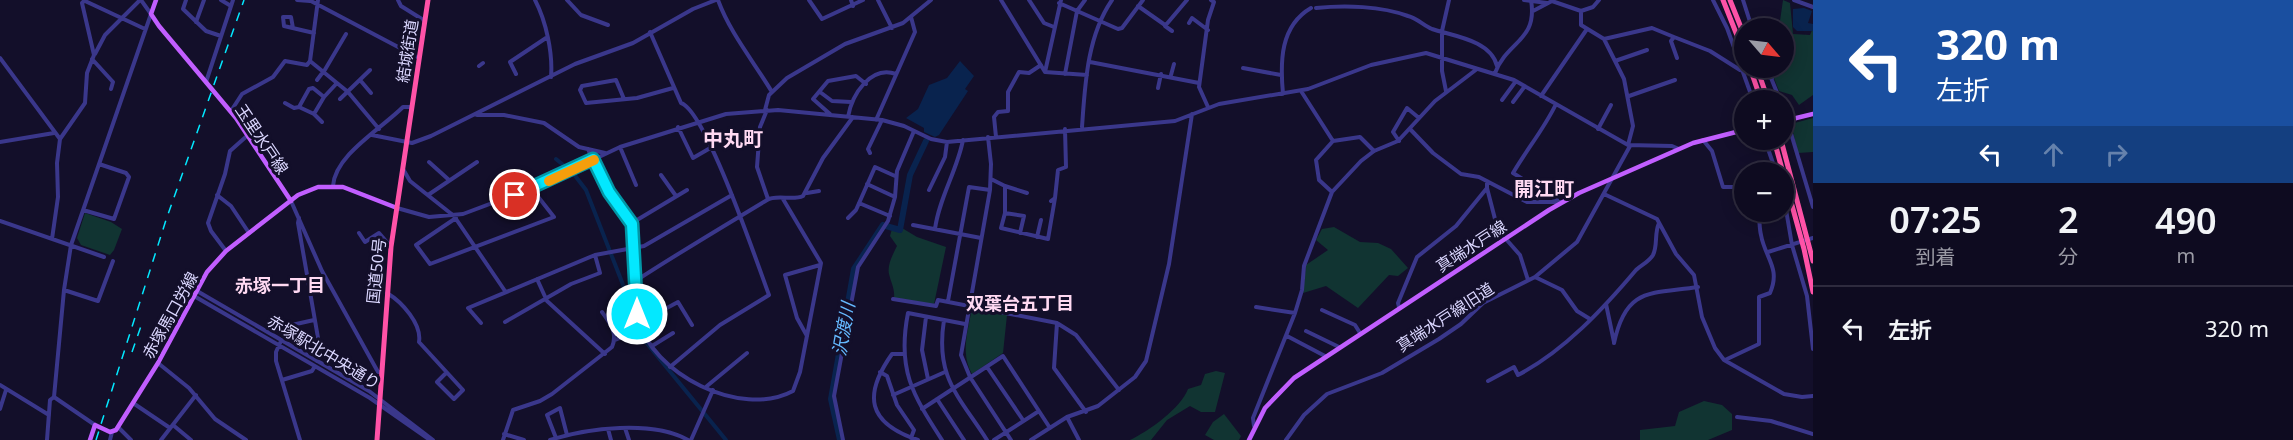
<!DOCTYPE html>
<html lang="ja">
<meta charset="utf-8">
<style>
:root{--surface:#0e0b20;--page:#1c192d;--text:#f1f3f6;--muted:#9b9ba5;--line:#2e2b3e}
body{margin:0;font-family:"Noto Sans","Noto Sans JP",sans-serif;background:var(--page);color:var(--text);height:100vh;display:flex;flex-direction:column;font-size:22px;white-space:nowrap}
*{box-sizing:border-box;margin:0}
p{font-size:20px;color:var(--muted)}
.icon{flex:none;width:33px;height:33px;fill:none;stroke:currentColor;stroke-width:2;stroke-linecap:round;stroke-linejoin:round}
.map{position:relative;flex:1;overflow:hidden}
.drawer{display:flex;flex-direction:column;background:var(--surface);width:480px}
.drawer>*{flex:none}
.guide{background:#1a4fa0;color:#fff;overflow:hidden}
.needle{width:39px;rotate:118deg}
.tools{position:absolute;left:1734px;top:18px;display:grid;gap:12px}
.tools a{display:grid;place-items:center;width:60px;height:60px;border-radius:50%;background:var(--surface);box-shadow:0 3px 15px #0003,0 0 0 2px var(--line);font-size:30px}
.pin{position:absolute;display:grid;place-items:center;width:51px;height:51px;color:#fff;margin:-26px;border:3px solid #fff;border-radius:50%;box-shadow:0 2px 6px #0007}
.me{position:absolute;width:66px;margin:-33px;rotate:0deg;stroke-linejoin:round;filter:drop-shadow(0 0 4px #0008)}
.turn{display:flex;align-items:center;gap:21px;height:126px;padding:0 24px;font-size:27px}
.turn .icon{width:78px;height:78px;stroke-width:2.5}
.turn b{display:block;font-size:42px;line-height:51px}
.lanes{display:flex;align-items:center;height:57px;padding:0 24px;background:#0003;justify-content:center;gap:30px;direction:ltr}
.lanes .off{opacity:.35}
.eta{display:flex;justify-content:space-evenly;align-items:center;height:102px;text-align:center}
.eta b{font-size:36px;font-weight:600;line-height:42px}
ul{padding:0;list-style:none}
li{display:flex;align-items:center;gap:18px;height:84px;padding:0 24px;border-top:2px solid var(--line)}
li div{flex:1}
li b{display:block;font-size:22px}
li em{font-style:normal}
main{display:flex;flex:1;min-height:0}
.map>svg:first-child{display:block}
.green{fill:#113432}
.water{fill:#09234e}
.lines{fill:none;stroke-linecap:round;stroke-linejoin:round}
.canal{stroke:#09234e;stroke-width:4}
.river{stroke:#09234e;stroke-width:6}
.minor{stroke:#3a378b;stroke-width:4}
.major{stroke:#c15eff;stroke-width:4.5}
.highway{stroke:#ff52a7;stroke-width:5}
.rail{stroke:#03e8ff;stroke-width:1.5;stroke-dasharray:9 8;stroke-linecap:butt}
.route-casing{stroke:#0297a6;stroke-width:15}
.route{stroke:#03e8ff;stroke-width:10}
.slow{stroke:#f59e0b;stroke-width:10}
.labels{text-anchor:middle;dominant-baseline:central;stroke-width:6;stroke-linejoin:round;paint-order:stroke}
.street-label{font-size:16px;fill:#dbd7ff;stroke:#130f2a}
.neighbourhood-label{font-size:18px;font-weight:bold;fill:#ffd9f2;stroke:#130f2a}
.water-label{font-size:18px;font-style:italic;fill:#65b9ff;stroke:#130f2a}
.quarter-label{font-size:20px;font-weight:bold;fill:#ffd9f2;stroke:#130f2a}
</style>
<main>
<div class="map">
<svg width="1813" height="440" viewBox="0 0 1813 440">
<rect width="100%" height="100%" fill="#130f2a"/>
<!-- green -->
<path class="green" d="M1783,0L1790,3L1793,34L1810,35L1813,28V95L1799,105L1792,95L1779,91L1770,68H1784V28H1779Z
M1813,118V152L1798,153L1791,124Z
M85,213L111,222L122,229L114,250L110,255L81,245L77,238Z
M1334,227L1360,242L1378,243L1391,249L1408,268L1398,276L1389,275L1358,308L1326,286L1303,293L1306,265L1328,250L1316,240L1322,229Z
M902,228L917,237L946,247L934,304L894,298C895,288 891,283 889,274C887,265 893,254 897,246L890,236L892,229L901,233Z
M977,309L1007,315L1003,353L972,374C961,354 967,335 971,313Z
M1216,371L1225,373L1215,412H1201L1190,406L1167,420L1151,440H1130C1149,431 1181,408 1188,389L1201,385L1205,374Z
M1704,401L1722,405L1732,414V430L1708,440H1640V430L1675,426L1679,412Z
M1224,414L1241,436L1239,440H1214L1205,435L1213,422Z"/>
<!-- water -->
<path class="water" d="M1804,8L1812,11L1808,23L1813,24V31H1797L1793,27V9Z
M960,61L974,76L965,89L968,91L939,135L935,137L924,132V128L906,118L918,109L929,85L947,78Z"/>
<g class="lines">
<!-- canal -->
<path class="canal" d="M556,159L573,173L586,190L645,341L726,440"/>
<!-- river -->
<path class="river" d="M886,226L900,230L910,175L926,141
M840,440L831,399L854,269L883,225"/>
<!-- minor -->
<path class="minor" d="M186,0L183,9L206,31L221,36
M221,0L231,6
M297,0L310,1
M309,0L419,58
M398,0L401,6L425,21
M535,0C546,21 553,53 551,77
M567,0L581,15L608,25
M718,0C730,33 754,62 772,92
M809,0L822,19L863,0
M851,0L853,6
M878,0L892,28
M1001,0L1045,72L1087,75
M1029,0L1044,23L1054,27
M1524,0L1547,3
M1713,0L1727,28L1753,100
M1743,0L1752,28
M1794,0L1813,7
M85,1L145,29
M1059,3L1118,29L1122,28L1143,0
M1138,6L1165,25
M1316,8C1345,5 1381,6 1408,16C1417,18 1424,26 1432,29C1453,36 1491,40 1497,66
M1533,11L1552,1L1581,11L1593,7L1599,0
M1581,11V25L1604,39L1624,79L1633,126L1628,145
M196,22L204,0
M1189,23L1192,18L1208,30
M293,28L291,17H283L284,26L314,33
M1172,31L1165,26L1187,0
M650,32L681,103C706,111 757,263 769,295L720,325L670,367
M1604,39L1652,28L1674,37
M95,54L105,35L140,0
M0,58L60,139
M1677,58L1671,41L1674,37L1710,51L1740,70L1772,78
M92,59L113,82L111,89
M310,61L348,92L379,129
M1615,61L1647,50
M1090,62L1199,83
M479,66L483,63
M1243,68L1281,75
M1767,68L1780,100
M1045,72L1061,0
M323,73L346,34
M1495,73C1507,41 1538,41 1531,0
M516,74L510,62L546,38
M1065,74L1077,11L1085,0
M1171,75L1174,64
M317,80L323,72
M360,80L371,93
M206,82L233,0
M1158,88L1161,74
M1301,91L1333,141L1316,160L1319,180L1332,192
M1446,91L1442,71V31L1449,0
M820,92L832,101L851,102
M1283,94C1280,62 1280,26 1311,8
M1541,96L1587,29
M1629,96L1675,80
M324,97L313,88L309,89L299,107L314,114L324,97L337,83
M340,99L370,70
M624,99L616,80L582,86L580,90L586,103L637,98L673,88
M1502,100L1516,81
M1513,102L1525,86
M285,103L294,108L299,107
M1556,104C1544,129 1527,149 1513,173L1557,200
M1208,107L1199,87L1208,20L1214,2L1211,0
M765,110L769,95L787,78L845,44L903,23L931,0
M767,110L760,127L757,167L768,199
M1784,110L1813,207
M231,111L242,94L273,77L285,61L307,65L310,61L318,0
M314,114L322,122
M830,114L813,99L828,81L856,76L866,84
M477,115H504L544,123L579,147L605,153
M848,117C852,94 871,65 896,74
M876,120L915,32L911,17
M678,127L693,158L712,147
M1082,127C1085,85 1087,36 1112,0
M1410,129L1433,153L1461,174L1479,177L1527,202H1562
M1598,129L1611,105
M372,135L412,143L431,136L575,64L633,43L693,9L716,0
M988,137L991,164L990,190L961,355L970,377L1011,440
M996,137L994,117L998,112L1008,111V92L1019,72L1029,73L1041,65
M1703,140L1712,151L1723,187H1739L1744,203
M1765,140L1776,172
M1333,141L1360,137L1374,151
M1399,141L1393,132L1407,108L1419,118
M0,142L54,133
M620,147L636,185
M588,149C594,163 601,182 610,194C618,203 628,211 632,223C643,252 630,288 638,318C651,374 741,419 793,391L800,372L821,263L783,199
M870,153L868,149L882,120
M429,162L449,180
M403,169L410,181L454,216L505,291
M661,175L676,196
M991,179L1005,186V213L1001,228L1048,239L1055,198
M867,184L895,197
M333,186C335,155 381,129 403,107H412
M1005,186L1027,193
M1487,188L1495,219L1505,238L1520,255L1528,280
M929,190L945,157L947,142
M807,193L819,191
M1604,194L1657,219L1676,254L1694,275L1702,317L1715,348L1724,360L1784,394L1802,397L1813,396
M217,195L231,206L249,233
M428,195L477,162
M1784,198L1792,245L1807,296L1813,349
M291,201L322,271L378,372H382
M1051,201L1055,198L1058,170L1066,167L1065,129
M859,203L890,216
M397,208L429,217L463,214L540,185L620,147L726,114L778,110L882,120L904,126L931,139L947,142L1175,121L1219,104L1308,89L1371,65L1426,53L1514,80L1628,145L1672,146L1679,149
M83,210L114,219L129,177L126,173L99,164
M1005,213L1024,216L1020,233
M299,218L298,223L321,355L317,361
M456,218L416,245L430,264L554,217L532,189
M848,218L856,210L875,167L895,176
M0,221L104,257
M632,223L687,190
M913,225L981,238
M935,229C939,198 957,171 963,140
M359,233L365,242L379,233L391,247
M1037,237L1041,220
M52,239L58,197L57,163L60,139L85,103L87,73L94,55L82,3L85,0
M226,251L211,231L208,223L225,174L230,151L248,135
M1768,252L1813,238
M1535,277L1562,290L1577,311L1590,319
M537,279L547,301L605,354
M637,280C680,252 724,226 767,200C776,194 793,201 803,196L823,158L853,117
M64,290L98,301L113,261
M197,291L369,391L433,440
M387,293C402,302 422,324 419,342L463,390L454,399L437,382L445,374
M194,296L370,398L430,440
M893,299L936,306L938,300L1057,323L1076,335L1119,390
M948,301L969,187L990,190
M1606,304L1614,342
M1256,307L1295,313
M1399,307L1398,303L1417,257L1456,226L1487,188V181
M1322,310L1355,325L1360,333
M926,317L922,350L928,379
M944,320C935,377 958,395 987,440
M505,322L571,284L600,273L595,255
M481,323L468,308L595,255L644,246L732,195
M639,323L678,302L692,325
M1057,323L1054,368L1086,412
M1306,331L1339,347
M271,334L274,329L314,320
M807,336L797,318L785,275L820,265
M1287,336L1325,356
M615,340L642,329
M280,343L276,352V361L300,440
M1614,343C1626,287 1650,294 1698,287
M652,346L673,333
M903,354H892C863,395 867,423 918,440
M1725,360L1759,344V297L1770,293C1781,268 1765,258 1761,235C1759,227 1760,219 1758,212
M158,363L189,388L215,419L246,440
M987,367L1023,420
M880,372L887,376L897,405L914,430L911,438
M282,380L312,371L315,366
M1488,381L1514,367L1518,375C1564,351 1603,309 1636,270C1641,265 1649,262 1653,255C1658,245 1654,234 1659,223
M0,385L49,415
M707,386L747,353
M893,395L945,372
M54,397L95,425
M937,399L964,440
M133,403L170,428
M0,409L6,390
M922,409L1003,356L1050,428
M1067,417L1079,440
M1737,417L1771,421L1813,434
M173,425L191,440
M1254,426L1253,418L1295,313L1302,290L1304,266L1332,192L1361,161L1374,151L1398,141L1435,101L1477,69
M118,427L131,440
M625,428L629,440
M608,429L611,440
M504,434L524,440
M556,438L547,415L560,408L567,435
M47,440L50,400L54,397L64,290L71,245L151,14L141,0
M110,440L112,432
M161,440L196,395
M503,440L513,410L540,401L552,394L612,347C618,333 610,323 602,312
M550,440C588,428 652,420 688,440
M691,440L713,390
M843,440L834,396L858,267L888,221L895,197L897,171L914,131
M942,440C912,394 897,369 908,313L965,324
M994,440L1039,411
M1031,440L1067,417L1098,406L1135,377L1146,361L1169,264L1192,114
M1286,440L1304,415L1327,394L1382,373L1439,339L1461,324L1483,303L1535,277L1577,242L1630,146"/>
<!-- major -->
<path class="major" d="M156,0L151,14L159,26L236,118L291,201
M1784,121L1813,114
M90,440L95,425L110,432L116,430L158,363L207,272L226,251L298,195L318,187H343L397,208
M1249,440L1265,408L1294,378L1549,210L1579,193L1693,143L1744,130"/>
<!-- highway -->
<path class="highway" d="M1723,0L1744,53
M1730,0L1744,35
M1750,68L1761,100
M1757,68L1768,100
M1774,140L1804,249L1813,292
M1781,140L1813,261
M377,440L391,247L428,0"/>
<!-- rail -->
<path class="rail" d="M132,352L141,326
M96,440L166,220L244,0"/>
</g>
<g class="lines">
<!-- route casing -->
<g class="route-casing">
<path id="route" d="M515,195L593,159L609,192L632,224L637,314"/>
</g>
<!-- route -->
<use href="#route" class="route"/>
<!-- slow -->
<path class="slow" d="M549,181L594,160"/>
</g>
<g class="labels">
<!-- street labels -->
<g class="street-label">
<text transform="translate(407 51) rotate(-81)">結城街道</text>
<text transform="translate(262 139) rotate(56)">玉里水戸線</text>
<text transform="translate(1471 246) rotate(-33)">真端水戸線</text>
<text transform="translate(376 271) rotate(-84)">国道50号</text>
<text transform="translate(170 315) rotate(-61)">赤塚馬口労線</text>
<text transform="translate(1445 317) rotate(-33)">真端水戸線旧道</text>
<text transform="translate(324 352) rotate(31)">赤塚駅北中央通り</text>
</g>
<!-- neighbourhood labels -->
<g class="neighbourhood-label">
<text x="280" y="285">赤塚一丁目</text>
<text x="1020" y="303">双葉台五丁目</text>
</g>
<!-- water labels -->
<g class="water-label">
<text transform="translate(843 329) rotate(-80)">沢渡川</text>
</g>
<!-- quarter labels -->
<g class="quarter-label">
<text x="733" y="138">中丸町</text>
<text x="1544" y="188">開江町</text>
</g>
</g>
</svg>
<div class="tools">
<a><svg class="needle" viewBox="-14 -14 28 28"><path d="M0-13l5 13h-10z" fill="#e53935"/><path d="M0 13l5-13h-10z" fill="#9b9ba5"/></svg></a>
<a>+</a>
<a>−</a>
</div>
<div class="pin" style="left:515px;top:195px;background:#d93025"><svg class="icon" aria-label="arrive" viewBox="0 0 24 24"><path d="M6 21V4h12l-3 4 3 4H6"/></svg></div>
<svg class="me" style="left:637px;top:314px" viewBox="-20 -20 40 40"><circle r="17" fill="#03e8ff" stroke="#fff" stroke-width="3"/><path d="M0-11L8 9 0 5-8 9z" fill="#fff"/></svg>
</div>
<section class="drawer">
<div class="guide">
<div class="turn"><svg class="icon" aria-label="left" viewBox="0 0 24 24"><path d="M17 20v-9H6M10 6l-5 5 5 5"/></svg><div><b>320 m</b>左折</div></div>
<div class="lanes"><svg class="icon" aria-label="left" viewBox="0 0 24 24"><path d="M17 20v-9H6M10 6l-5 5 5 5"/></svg><svg class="icon off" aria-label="ahead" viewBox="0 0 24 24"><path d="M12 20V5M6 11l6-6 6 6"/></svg><svg class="icon off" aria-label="right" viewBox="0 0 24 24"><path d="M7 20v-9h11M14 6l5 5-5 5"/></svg></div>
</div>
<div class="eta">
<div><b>07:25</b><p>到着</p></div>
<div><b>2</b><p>分</p></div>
<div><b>490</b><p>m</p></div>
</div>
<ul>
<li><svg class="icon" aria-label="left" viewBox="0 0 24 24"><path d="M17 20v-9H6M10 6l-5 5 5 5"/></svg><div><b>左折</b></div><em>320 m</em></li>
</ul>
</section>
</main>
